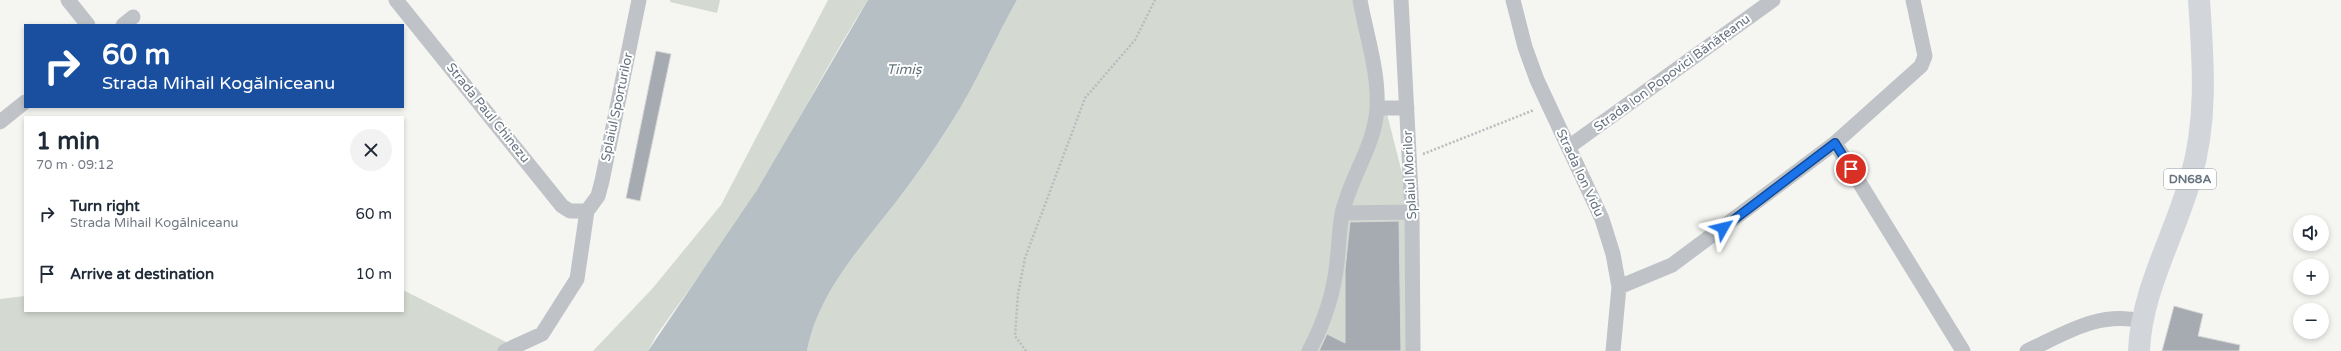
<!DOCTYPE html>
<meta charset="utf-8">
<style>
:root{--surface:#fff;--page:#f2f2f3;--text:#1f2937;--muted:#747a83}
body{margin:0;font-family:"Varela Round",sans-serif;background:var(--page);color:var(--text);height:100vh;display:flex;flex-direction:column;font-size:15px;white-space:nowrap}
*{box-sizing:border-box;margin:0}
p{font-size:13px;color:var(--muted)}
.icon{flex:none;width:22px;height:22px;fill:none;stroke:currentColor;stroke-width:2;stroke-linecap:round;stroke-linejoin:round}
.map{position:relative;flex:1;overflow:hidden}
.side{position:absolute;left:24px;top:116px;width:380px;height:196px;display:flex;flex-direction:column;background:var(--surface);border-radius:0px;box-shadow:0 2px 6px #0003}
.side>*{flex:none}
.top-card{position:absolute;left:24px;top:24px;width:380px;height:84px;border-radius:0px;box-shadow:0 2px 6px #0003;background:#1a4fa0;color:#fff;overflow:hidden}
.buttons{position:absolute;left:2293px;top:215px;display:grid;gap:8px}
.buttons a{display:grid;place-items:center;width:36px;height:36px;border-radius:50%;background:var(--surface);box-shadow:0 2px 6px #0003;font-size:20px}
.pin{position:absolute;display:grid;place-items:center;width:34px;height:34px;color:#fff;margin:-17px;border:2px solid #fff;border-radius:50%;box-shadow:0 1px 4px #0007}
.me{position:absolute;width:44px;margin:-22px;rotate:53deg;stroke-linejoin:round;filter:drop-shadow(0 0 3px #0008)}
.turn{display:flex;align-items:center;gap:14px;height:84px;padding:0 12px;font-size:18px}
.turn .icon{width:52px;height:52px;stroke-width:2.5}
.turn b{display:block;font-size:28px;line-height:34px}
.round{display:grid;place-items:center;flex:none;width:42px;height:42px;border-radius:21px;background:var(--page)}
.headline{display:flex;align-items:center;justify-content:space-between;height:68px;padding:0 12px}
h1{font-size:24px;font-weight:700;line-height:30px}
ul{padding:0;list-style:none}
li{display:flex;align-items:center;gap:12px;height:60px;padding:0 12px}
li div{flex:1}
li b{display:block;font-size:15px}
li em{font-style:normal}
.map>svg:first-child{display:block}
.green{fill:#d4dad2}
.water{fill:#b6c0c4}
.building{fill:#a5abb1;stroke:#d6d7d5}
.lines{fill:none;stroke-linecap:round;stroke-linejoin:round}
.path{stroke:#b9bbbe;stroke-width:2.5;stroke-dasharray:2 2;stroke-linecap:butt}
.minor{stroke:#bfc2c6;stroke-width:15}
.primary{stroke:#d2d6da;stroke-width:22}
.route-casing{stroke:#114b97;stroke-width:10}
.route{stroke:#1a73e8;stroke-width:7}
.labels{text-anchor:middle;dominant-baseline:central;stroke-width:4;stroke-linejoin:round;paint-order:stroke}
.shield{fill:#fff;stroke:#959da6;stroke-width:1}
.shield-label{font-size:12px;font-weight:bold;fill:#687380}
.street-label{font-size:13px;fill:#687380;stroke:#fff}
.water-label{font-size:14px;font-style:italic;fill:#63747c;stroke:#fff}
</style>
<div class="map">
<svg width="2341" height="351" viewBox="0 0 2341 351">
<rect width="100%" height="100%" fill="#f5f5f2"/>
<!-- green -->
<path class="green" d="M670,0H720L717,13L670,2Z
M828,0H868C829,61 796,127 758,189C727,240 690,287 656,336L648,351H593L652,289L721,205Z
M1017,0H1358L1412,212L1413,351H807C818,293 861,247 896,202C916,176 934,150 951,123C977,83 994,40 1017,0Z
M403,290L524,351H0V299L25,296V311H403Z"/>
<!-- water -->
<path class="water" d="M868,0H1017C994,40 977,83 951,123C934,150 916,176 896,202C861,247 818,293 807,351H648L757,190Z"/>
<!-- building -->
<path class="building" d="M656,51L671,54L640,201L626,198Z
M1399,221L1401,351H1319L1327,334L1345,343V270L1350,222Z
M2174,306L2203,314L2198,336L2240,345L2239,351H2162Z"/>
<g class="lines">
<!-- path -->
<path class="path" d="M1423,154L1534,110
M1026,351L1015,336L1018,294L1025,258L1085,98L1135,40L1155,0"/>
<!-- minor -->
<path class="minor" d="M68,0L88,25
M396,0L562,206L570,211H587
M1401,0L1412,212L1413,351
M1513,0L1525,47L1537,80L1602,219L1613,254L1619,287L1613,351
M123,25L133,17
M1377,108H1407
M0,122L25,102
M1835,143L1963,351
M1570,146L1773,0
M587,211L598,196L602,181L639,0
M1342,213L1412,212
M1619,287L1672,265L1723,227L1835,143L1921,66L1925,56L1913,0
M505,351L542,334L577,279L587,211
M1309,351C1324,323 1334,293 1337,262C1339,246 1339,230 1342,214C1350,177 1375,146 1377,108C1379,72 1366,34 1360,0
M2027,351C2066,333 2098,311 2142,321"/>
<!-- primary -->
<path class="primary" d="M2139,351C2141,291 2175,235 2191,177C2208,118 2203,60 2199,0"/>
</g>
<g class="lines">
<!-- route casing -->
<g class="route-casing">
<path id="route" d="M1723,228L1835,143L1851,169"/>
</g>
<!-- route -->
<use href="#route" class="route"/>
</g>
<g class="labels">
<!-- shield labels -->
<rect class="shield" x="2164" y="169" width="52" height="20" rx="3"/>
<g class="shield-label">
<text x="2190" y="179">DN68A</text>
</g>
<!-- street labels -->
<g class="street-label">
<text transform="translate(1672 73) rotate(-36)">Strada Ion Popovici Bănățeanu</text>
<text transform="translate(617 107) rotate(-78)">Splaiul Sporturilor</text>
<text transform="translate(488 113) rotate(51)">Strada Paul Chinezu</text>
<text transform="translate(1580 173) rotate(65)">Strada Ion Vidu</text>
<text transform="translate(1410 175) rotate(-93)">Splaiul Morilor</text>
</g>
<!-- water labels -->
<g class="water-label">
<text x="904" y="69">Timiș</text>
</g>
</g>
</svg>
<div class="buttons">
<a><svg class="icon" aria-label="sound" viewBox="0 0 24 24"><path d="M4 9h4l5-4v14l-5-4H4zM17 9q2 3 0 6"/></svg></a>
<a>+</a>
<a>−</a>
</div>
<div class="pin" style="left:1851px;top:169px;background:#d93025"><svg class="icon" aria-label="arrive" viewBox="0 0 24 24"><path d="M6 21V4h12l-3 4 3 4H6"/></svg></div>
<svg class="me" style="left:1723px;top:228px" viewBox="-20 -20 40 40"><path d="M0-17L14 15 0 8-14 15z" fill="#1a73e8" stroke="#fff" stroke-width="4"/></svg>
<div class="top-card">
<div class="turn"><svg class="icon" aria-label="right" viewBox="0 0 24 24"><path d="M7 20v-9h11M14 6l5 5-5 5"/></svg><div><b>60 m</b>Strada Mihail Kogălniceanu</div></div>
</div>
<section class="side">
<div class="headline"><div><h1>1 min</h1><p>70 m · 09:12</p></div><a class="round"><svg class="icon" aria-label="close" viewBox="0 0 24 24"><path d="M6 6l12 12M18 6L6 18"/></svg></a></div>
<ul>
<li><svg class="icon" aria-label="right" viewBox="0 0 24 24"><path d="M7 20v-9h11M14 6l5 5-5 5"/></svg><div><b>Turn right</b><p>Strada Mihail Kogălniceanu</p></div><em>60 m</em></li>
<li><svg class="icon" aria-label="arrive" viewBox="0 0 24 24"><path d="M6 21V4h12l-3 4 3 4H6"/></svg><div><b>Arrive at destination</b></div><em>10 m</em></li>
</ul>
</section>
</div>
